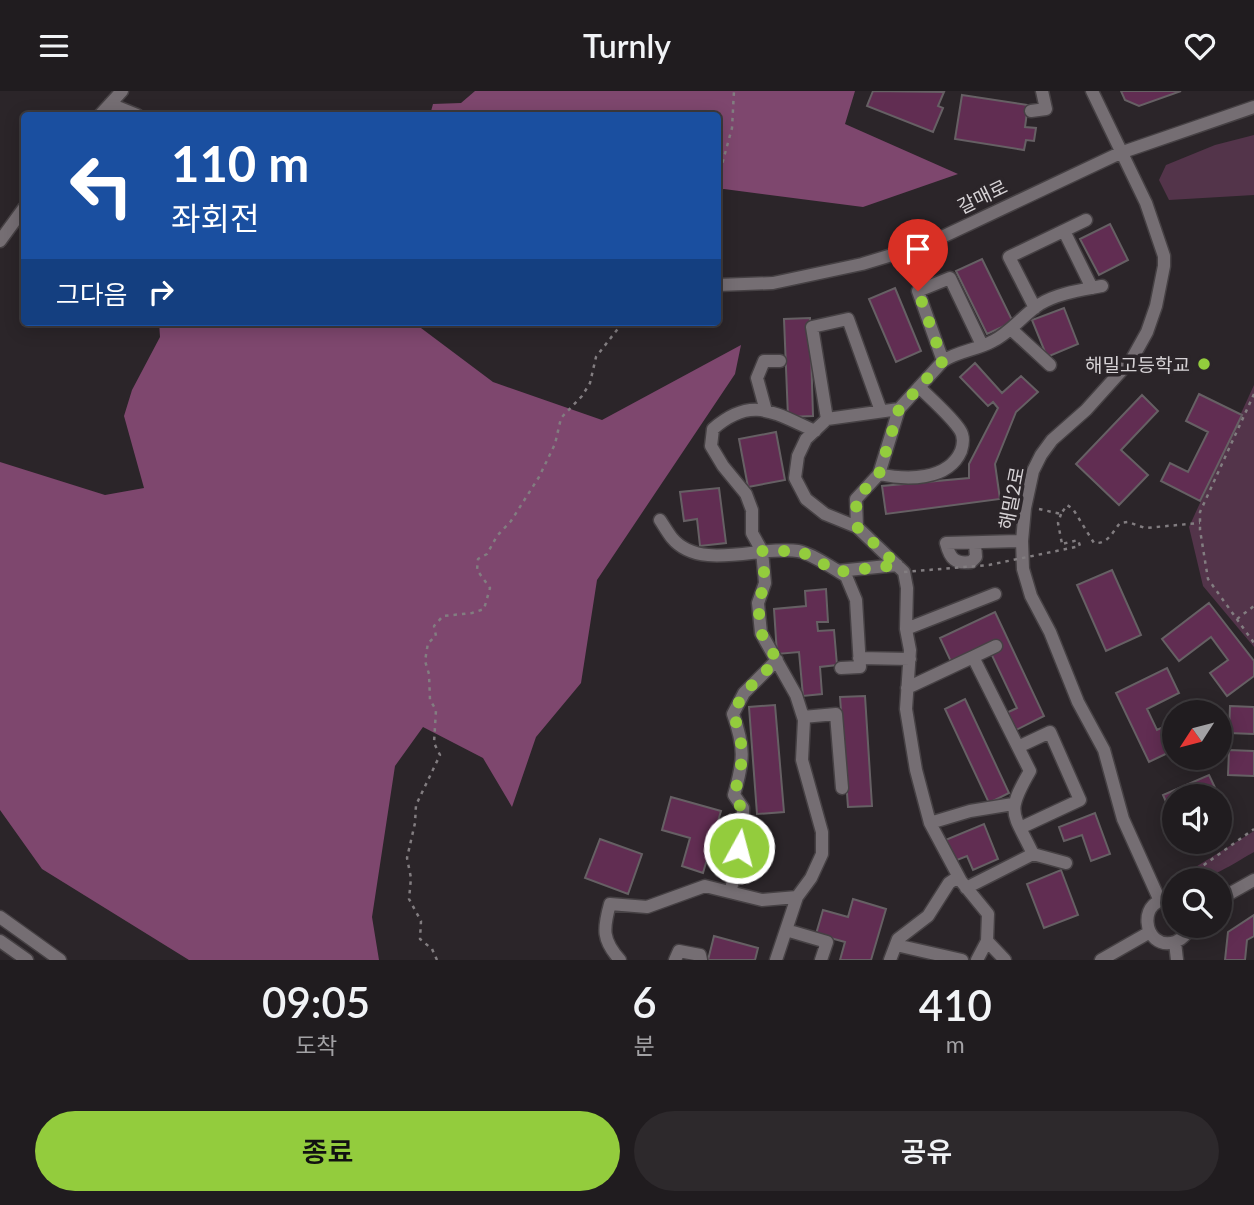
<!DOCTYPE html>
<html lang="ko">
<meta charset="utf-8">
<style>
:root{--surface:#201c1f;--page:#2d292c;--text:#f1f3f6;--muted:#a2a1a4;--line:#3d3a3d;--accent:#93cc3d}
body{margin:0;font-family:Lato,"Noto Sans KR",sans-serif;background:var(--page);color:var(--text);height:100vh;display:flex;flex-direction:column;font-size:26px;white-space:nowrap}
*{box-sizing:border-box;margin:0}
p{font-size:23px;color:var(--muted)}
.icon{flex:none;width:38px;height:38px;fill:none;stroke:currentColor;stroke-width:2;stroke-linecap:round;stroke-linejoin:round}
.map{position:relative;height:869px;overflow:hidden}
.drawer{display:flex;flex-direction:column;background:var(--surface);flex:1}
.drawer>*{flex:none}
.hud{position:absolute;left:21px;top:21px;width:700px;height:214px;border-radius:7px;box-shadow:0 4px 18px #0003,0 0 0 2px var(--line);background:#1a4fa0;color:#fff;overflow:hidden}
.needle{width:46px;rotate:234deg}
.buttons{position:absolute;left:1162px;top:609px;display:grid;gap:14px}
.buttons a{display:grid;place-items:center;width:70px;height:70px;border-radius:50%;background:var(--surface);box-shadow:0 4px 18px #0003,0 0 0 2px var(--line);font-size:35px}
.pin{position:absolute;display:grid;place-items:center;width:60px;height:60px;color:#fff;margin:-72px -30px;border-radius:50% 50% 50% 0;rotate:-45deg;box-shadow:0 0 7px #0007}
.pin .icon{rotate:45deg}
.me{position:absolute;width:77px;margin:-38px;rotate:7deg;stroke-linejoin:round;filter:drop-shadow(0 0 5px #0008)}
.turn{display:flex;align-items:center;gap:24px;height:147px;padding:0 35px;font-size:32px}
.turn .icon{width:91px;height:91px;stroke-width:2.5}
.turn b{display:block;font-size:49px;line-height:60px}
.then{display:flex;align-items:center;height:66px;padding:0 35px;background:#0003;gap:14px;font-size:26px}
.eta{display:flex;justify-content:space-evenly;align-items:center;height:119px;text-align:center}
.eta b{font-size:42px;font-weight:600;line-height:49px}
.primary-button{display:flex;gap:14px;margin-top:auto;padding:14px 35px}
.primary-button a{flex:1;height:80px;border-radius:42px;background:var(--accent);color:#111;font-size:28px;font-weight:600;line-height:80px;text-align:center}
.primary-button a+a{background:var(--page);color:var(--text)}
header{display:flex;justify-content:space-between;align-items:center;height:91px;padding:0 35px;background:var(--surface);font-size:32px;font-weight:600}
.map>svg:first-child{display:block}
.green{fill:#53344a}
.forest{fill:#7e476e}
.building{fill:#612d52;stroke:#666064;stroke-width:2}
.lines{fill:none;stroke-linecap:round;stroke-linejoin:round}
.minor-casing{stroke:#464144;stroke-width:15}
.path{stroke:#827d80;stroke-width:2.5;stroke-dasharray:3.5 5;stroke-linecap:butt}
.minor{stroke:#756e73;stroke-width:12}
.path-bridge{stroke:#827d80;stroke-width:2.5;stroke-dasharray:3.5 5;stroke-linecap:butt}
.route{stroke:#93cc3d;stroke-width:12;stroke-dasharray:0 21.6}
.poi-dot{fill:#93cc3d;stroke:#2b2529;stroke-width:2.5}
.labels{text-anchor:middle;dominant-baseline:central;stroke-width:7;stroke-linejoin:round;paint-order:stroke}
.street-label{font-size:19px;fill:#d6d2d5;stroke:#2b2529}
.poi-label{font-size:19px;fill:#d6d2d5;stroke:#2b2529;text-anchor:end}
</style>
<header><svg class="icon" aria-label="menu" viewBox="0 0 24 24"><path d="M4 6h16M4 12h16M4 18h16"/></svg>Turnly<svg class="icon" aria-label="heart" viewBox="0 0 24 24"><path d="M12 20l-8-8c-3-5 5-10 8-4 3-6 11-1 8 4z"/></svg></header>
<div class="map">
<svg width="1254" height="869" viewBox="0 0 1254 869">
<rect width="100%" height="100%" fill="#2b2529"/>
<!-- green -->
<path class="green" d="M1254,44V104L1169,109L1159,89L1166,74L1215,54Z
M1254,294V556L1203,495L1189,436Z
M1254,740V761C1235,771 1201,797 1181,785Z"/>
<!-- forest -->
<path class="forest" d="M475,0H855L845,33L958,83L863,116L724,98L718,99V24H430L433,13L461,12Z
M159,231H413L493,291L602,329L741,254L735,283L597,489L581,592L536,646L512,716L483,667L423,636L395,675L372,826L379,869H189L42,778L0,719V371L105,404L144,397L124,325L132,299L160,246Z"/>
<!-- building -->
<path class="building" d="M873,0L944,1L938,15L943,17L933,41L867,15Z
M1121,0H1181L1139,15L1125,9Z
M962,4L1028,14L1025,36L1036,37L1034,50L1026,49L1024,59L955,48Z
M1110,133L1128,169L1099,184L1080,148Z
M982,168L1013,231L987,243L956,180Z
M895,197L921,260L896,271L869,208Z
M1064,217L1078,253L1047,266L1032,229Z
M810,227L813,325L788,326L784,228Z
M975,272L1002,302L1021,285L1038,301L1016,321L995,373L1000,408L886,423L882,395L969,387V373L998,317L993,311L988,315L960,286Z
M1199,303L1242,324L1200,410L1161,390L1170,372L1188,381L1208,341L1186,330Z
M1142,304L1158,320L1121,359L1148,384L1119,414L1076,373Z
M776,341L785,389L748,396L739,348Z
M719,397L726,452L700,455L697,428L684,430L680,401Z
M1112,479L1141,544L1106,560L1077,494Z
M826,498L828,531H817L818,540L834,539L837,574L820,576L822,603L803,605L799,561L777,563L774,518L806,515L805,500Z
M1209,512L1254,570V585L1227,605L1210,582L1228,569L1211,546L1179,570L1162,548Z
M995,521L1044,625L1012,641L1004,623L1017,617L989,558L953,575L940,547Z
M1167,577L1179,602L1147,618L1157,639L1174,631V659L1149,671L1116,602Z
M865,605L872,715L848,716L840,606Z
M965,608L1009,702L989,712L945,618Z
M775,614L784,721L757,723L749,616Z
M1230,615L1254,616V643L1229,642Z
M1229,659L1254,660V685L1228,684Z
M1209,684L1219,705H1174V729L1163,704Z
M671,706L721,720L703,782L682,775L690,747L662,739Z
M1220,707L1227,723L1220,726Z
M1095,722L1110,763L1091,770L1082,744L1064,750L1059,736Z
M984,733L998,768L973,779L967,765L952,771L943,750Z
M600,748L642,763L628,803L585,787Z
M1061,779L1078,824L1044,837L1027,793Z
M853,808L886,818L871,869H840L845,851L816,843L823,819L848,826Z
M1254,824V845L1247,849L1245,869H1225L1228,841Z
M714,845L758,857L755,869H708Z"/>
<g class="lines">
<!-- minor casing -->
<g class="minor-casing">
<path id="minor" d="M1092,0L1146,112L1164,165V175L1156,215L1147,241L1132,268L1086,319L1052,349L1041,364L1033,380L1025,417L1022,450L1023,478L1031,505L1050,541L1078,611L1104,659L1123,728L1160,810
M110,13L137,24
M1031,20L1046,18L1042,0
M100,24L122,0
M1064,140L1092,197
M0,150L24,117
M718,194L773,192L862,173L925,154L1120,62L1254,16
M1035,217L1009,166L1086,129
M1012,239L1050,274
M943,270L918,200L950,187L982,254
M899,318L827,328L806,348L798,365L795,387L806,408L825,423L857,436L904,481L907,497L906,538L910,559L906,618L916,679L930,732L961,790L988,823L987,850L977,869
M766,320L757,287L764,270H780
M827,328L812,236L848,228L881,320
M879,383C906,389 948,390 961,360C963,354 964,345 960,339C951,325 931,308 919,296
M660,429C664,435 668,442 672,447C700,481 761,454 798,460C811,462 834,478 846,485L856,509L860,576L841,577
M857,436L856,408L879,383L899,318L943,270C958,260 977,259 993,250C1011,241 1023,224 1040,213C1058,202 1082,199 1102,195
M975,452L976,466L971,471C955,473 950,468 946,452L1022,450
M838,480L897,474
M906,538L995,503
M973,566L996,555
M859,567L910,568
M907,597L973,566L1030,680C1005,723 1013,721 1033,763
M803,626L836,623L842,697
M1018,656L1050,641L1080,709L1020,737
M930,732L970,720L1013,713
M966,797L1033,763L1066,772
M731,799L743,735V717L734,704C744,669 745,657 733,623L744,602L777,569
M1220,808L1254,789
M1174,809C1136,802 1141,861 1175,851C1183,848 1187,843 1189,835
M0,826L60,869
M786,839L827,851L821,869
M0,850L27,869
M987,850L1005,869
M1175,851L1177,869
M896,854L962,869
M620,869C602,849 603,838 610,813L647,816L705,795L762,809L797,806
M675,869L679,860L700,864L701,869
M776,869L797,806L811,787L822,763V741L802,669L804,629L796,604L761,542L758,512L765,492L762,460L752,442V419L746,403L723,375L711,355L713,338C752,304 774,322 815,340
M890,869L898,848L928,825L949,792L958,786
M1101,869L1150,841"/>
</g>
<!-- path -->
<path class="path" d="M718,88L732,37L734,0
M1254,303L1200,421V439L1208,488L1254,552
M1039,418L1061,423L1067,414L1073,418L1094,452C1108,453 1112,442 1120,432L1128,431L1145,437L1200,432
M1061,423L1058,432L1062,453
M1237,528L1254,515
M1183,789L1254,738
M437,869L432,858L420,848L421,830L409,808L411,787L407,767L415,732L416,714L440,664L434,652L436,619L430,609L429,583L425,570L428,552L436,545L434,535L443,525L472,522L484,518L490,497L477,479L478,468L487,463L497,445L511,430L539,386L555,353L561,327L582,305L590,292L596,266L623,231"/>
<!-- minor -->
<use href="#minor" class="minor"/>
<!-- path-bridge -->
<path class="path-bridge" d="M904,481L989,474L1080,455L1078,449L1062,453"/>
</g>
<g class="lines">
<!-- route -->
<path class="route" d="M739,757C743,735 747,723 734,704C744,669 745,657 733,622L744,602L777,569L761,542L758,512L765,492L762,460H800L838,481L897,474L857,436L856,408L879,383L899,318L943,270L918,200"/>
</g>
<!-- markers -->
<circle class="poi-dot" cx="1204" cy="273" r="7"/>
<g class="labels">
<!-- street labels -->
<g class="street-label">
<text transform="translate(982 105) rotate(-26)">갈매로</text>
<text transform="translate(1011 407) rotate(-79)">해밀2로</text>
</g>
<!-- poi labels -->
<g class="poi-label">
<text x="1190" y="273">해밀고등학교</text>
</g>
</g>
</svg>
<div class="buttons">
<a><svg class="needle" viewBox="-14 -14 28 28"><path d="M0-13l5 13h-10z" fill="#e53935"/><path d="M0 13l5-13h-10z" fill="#a2a1a4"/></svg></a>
<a><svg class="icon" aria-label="sound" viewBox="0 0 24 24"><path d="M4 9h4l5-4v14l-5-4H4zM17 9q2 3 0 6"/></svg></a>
<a><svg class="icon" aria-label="search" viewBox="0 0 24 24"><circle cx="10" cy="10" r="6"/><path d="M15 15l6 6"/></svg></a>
</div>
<div class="pin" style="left:918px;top:200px;background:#d93025"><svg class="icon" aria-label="arrive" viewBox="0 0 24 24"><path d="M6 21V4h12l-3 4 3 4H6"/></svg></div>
<svg class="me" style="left:739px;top:757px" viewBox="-20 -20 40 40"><circle r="17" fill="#93cc3d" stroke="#fff" stroke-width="3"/><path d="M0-11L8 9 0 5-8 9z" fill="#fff"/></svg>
<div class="hud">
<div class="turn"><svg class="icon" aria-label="left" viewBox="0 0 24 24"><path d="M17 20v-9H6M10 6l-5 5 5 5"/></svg><div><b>110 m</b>좌회전</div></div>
<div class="then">그다음<svg class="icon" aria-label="right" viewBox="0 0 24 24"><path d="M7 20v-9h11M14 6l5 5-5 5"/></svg></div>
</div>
</div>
<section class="drawer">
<div class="eta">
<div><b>09:05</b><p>도착</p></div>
<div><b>6</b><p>분</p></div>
<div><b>410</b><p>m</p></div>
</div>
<div class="primary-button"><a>종료</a><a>공유</a></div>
</section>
